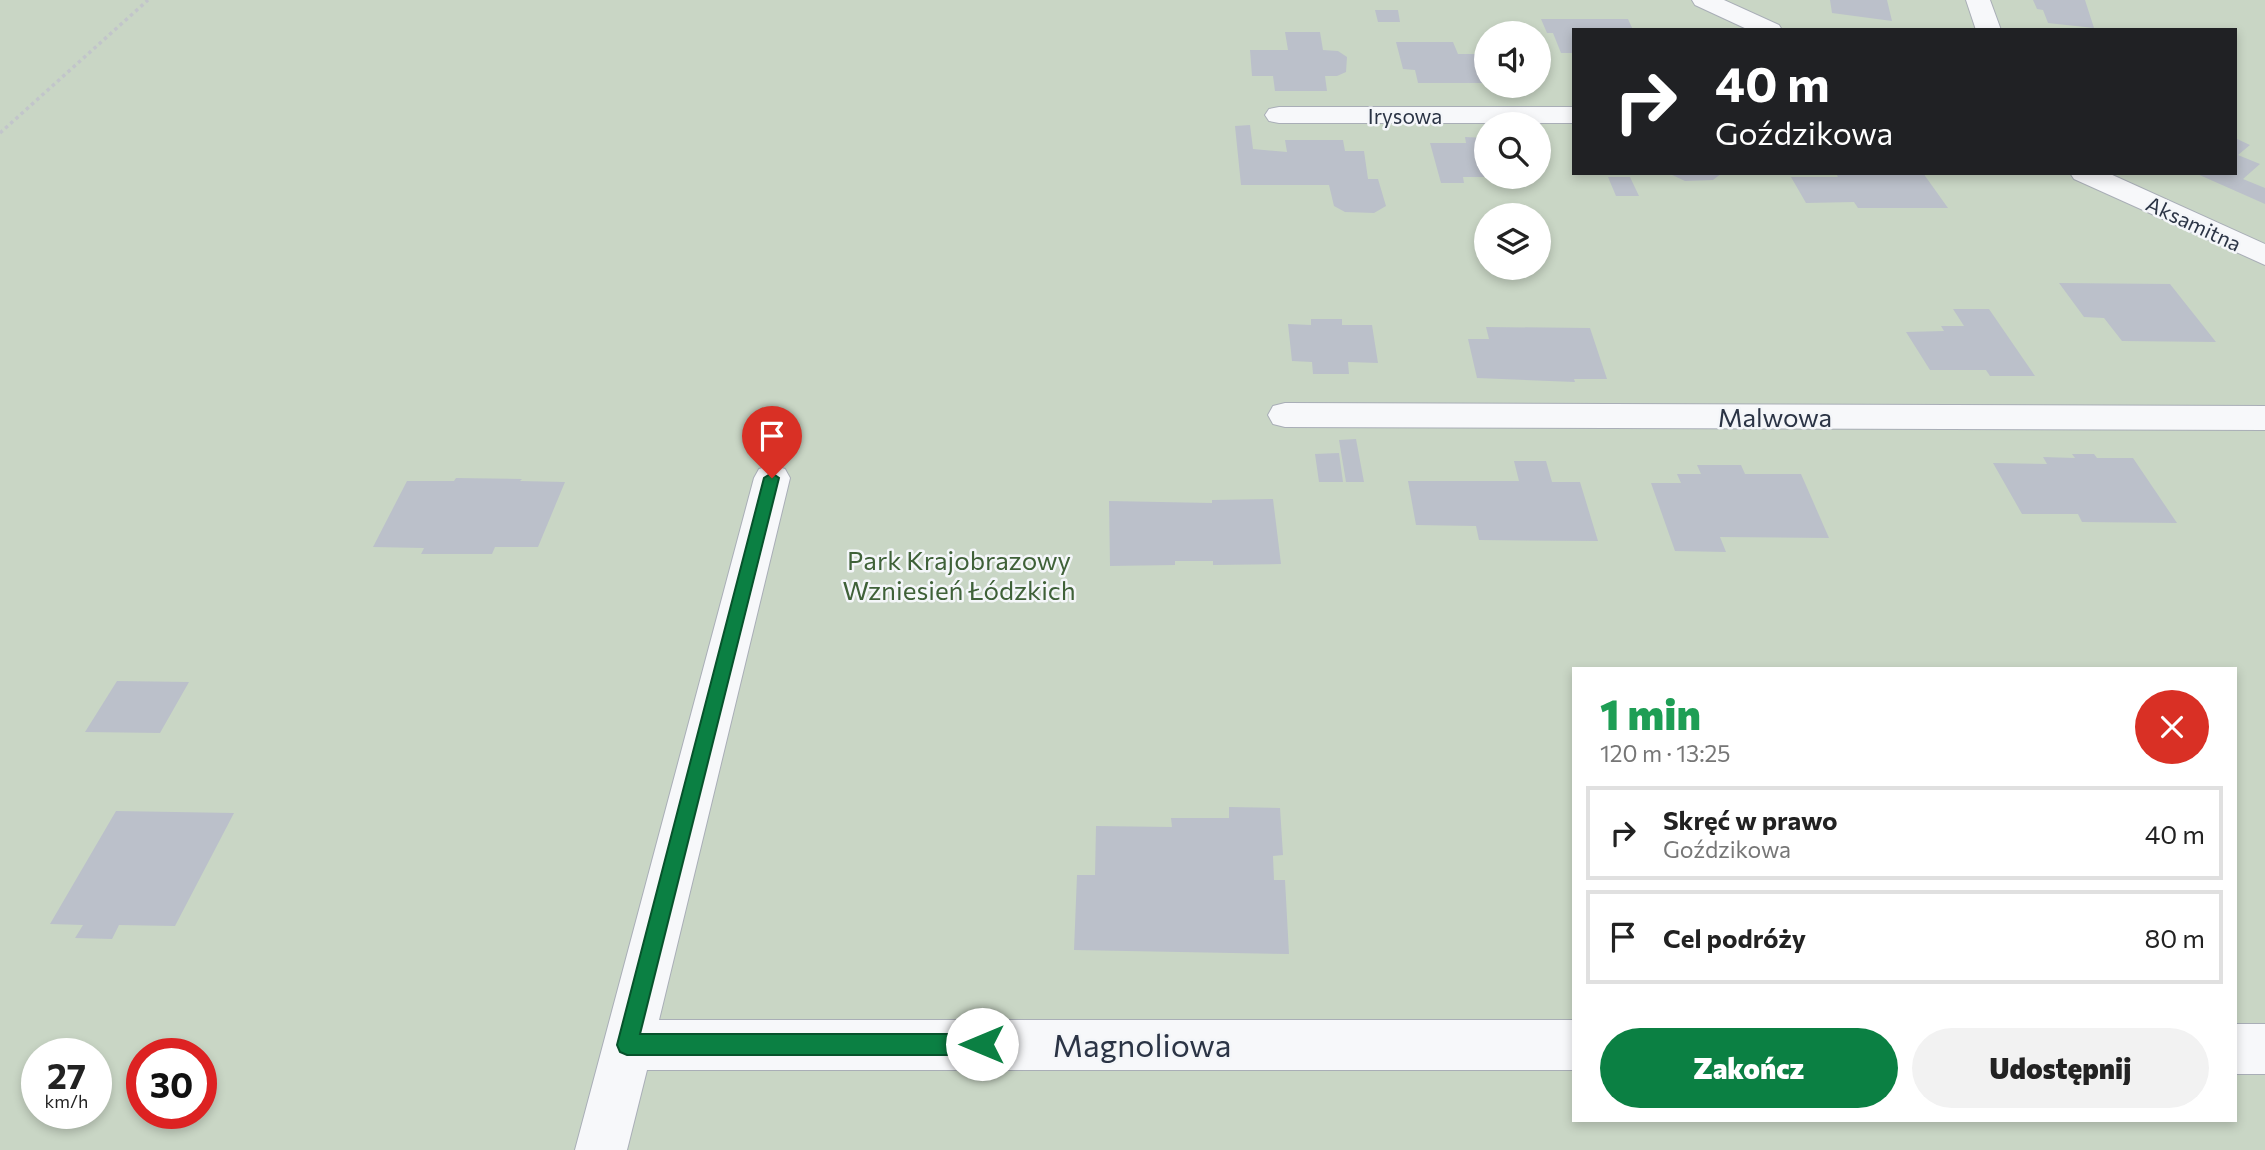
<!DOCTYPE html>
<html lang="pl">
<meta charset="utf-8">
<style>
:root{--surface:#fff;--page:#f2f2f2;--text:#222;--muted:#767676;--line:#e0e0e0;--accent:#0b8043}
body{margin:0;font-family:Commissioner,sans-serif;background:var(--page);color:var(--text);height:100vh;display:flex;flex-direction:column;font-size:26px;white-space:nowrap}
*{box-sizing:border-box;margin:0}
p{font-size:23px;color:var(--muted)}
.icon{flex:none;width:38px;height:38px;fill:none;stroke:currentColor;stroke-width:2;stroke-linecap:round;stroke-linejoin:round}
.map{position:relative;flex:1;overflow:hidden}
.sheet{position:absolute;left:1572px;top:667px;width:665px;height:455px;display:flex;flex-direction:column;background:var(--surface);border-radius:0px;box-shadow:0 4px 10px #0003}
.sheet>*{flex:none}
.guide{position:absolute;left:1572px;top:28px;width:665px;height:147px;border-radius:0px;box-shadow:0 4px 10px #0003;background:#202124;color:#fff;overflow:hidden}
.fabs{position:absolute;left:1474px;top:21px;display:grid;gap:14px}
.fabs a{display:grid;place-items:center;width:77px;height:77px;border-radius:50%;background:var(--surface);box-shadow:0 4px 10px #0003;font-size:35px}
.speed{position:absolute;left:21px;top:1038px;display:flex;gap:14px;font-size:35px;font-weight:700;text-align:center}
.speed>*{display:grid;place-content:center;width:91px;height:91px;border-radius:50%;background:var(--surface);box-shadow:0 4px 10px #0003;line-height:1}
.speed small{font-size:18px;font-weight:400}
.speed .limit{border:10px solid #d22;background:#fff;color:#111}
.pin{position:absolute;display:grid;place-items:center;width:60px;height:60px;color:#fff;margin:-72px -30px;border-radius:50% 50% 50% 0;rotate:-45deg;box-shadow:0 0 7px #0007}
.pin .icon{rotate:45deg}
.me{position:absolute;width:77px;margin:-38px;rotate:270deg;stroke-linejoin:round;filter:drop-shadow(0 0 5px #0008)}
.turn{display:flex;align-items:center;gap:24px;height:147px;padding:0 28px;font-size:32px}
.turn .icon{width:91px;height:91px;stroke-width:2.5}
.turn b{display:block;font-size:49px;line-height:60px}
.round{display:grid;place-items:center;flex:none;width:74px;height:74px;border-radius:37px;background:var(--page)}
.headline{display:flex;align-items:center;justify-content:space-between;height:119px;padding:0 28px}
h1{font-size:42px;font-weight:800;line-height:52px;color:#1e9e55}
.primary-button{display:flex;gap:14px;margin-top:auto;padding:14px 28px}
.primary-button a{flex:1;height:80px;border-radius:42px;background:var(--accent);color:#fff;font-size:28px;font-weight:800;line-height:80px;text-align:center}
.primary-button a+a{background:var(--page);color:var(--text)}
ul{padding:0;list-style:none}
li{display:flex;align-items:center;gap:21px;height:94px;margin:0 14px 10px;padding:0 14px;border:4px solid var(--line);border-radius:0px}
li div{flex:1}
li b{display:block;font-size:26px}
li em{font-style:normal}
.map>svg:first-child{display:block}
.green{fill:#c9d6c5;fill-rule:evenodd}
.building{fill:#bbc0ca}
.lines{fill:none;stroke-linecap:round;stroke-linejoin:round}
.minor-casing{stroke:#a9aeb7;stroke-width:2}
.tertiary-casing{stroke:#a9aeb7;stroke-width:2}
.path{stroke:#c2c5cb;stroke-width:3.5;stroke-dasharray:3.5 3.5;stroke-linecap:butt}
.minor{fill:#f7f8fa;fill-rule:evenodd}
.tertiary{fill:#f7f8fa;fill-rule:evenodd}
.route{fill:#0b8043;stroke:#07532c;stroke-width:2}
.labels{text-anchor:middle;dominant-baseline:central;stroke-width:5;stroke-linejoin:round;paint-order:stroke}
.far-street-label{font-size:21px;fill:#2b3445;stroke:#f4f6f9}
.street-label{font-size:26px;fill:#2b3445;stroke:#f4f6f9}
.park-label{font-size:26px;fill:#3f6138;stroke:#f4f6f9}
.near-street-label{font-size:32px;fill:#2b3445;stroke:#f4f6f9}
</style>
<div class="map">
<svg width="2265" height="1150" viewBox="0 0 2265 1150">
<rect width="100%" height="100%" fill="#e4e7ec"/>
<!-- green -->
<path class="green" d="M0,0H2265V1150H0ZM1573,30H2235V173H1573ZM1486,33H1538V86H1486ZM1486,124H1538V177H1486ZM1486,215H1538V268H1486ZM1573,668H2235V1120H1573ZM37,1054H96V1113H37ZM142,1054H201V1113H142Z"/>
<!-- building -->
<path class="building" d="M1830,0H1887L1892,21L1832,13Z
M2033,0H2085L2094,28L2048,23L2043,10L2037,9Z
M1375,10H1398L1400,22H1378Z
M1541,19H1628L1633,30H1573V53H1561L1553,33H1547Z
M1285,32H1320L1323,50L1338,51L1347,57L1346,72L1337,76H1325L1327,91H1275L1273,76H1252L1250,50H1288Z
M1396,42H1453L1458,54H1484L1486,83H1418L1415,70L1403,69Z
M1250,125L1253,149L1287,152L1285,140H1343L1345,151H1364L1368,179H1378L1386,206L1374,213L1345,212L1334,206L1329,185H1241L1235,126Z
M1465,137L1486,138V177H1463L1464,183H1441L1430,143H1466Z
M2235,138L2250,145L2238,155L2260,164L2243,179L2265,188V204L2195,173H2235Z
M1668,173H1722L1713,180L1685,181Z
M1836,173H1923L1948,208H1858L1854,202L1806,203L1791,177H1838Z
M1608,177H1630L1639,196H1616Z
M2059,283L2170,284L2216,342L2122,341L2104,318L2084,317Z
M1953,309H1989L2035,376H1990L1986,370H1930L1906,332L1944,331L1941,326H1964Z
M1311,319H1342V325H1372L1378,363L1348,362L1349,374H1313L1312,362L1292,361L1288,324L1311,325Z
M1486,327L1590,328L1607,379H1574L1575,382L1477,378L1468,339H1489Z
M1356,439L1364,482H1346L1339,440Z
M1339,453L1343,482H1319L1315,454Z
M2072,454H2094L2097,458H2133L2177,523L2082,522L2078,514H2022L1993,463L2047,464L2043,457L2075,458Z
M1514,461H1546L1552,482H1580L1598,541L1479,540L1476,526L1416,525L1408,481H1519Z
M1697,465H1741L1745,474H1801L1829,538L1720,537L1726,552L1675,551L1651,483H1681L1677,474H1701Z
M456,478L522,479L520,481L565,482L538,547H495L492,554H421L424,548L373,547L407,481H454Z
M1273,499L1281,564L1213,565V561H1175V565L1110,566L1109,501L1212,503V500Z
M117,681L189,682L160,733L85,732Z
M1229,807L1280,808L1283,855L1273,856L1274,880H1285L1289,954L1074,950L1077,875H1095L1096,826L1172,827L1171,818H1229Z
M116,811L234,813L175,926L119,925L112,939L75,938L83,925L50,924Z"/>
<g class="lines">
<!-- minor casing -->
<g class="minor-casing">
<path id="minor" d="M1966,0H1990L2001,30H1976Z
M1279,107H1573V123H1279L1269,121L1265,115L1269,109Z
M1285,403L2265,406V430L1285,427L1273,424L1268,415L1273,406Z
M772,465L785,469L790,478L659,1020H1573V1070H647L627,1150H575L754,478L759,469Z
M2235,1024H2265V1074H2235Z"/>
</g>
<!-- tertiary casing -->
<g class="tertiary-casing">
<path id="tertiary" d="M1692,0H1724L1779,25L1782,30H1749L1695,5Z
M2070,173H2108L2265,244V265L2074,179Z"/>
</g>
<!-- path -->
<path class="path" d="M0,133L148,0"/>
<!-- minor -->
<use href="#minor" class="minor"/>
<!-- tertiary -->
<use href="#tertiary" class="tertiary"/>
</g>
<!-- route -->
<path class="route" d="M772,473L779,478L640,1034H982L989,1037L992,1044L989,1052L982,1055H627L620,1052L617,1045L764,478Z"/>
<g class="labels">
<!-- far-street labels -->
<g class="far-street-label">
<text x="1405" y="115">Irysowa</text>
<text transform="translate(2194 223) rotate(25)">Aksamitna</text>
</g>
<!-- street labels -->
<g class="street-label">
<text x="1775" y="416">Malwowa</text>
</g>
<!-- park labels -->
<g class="park-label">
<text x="959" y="559">Park Krajobrazowy<tspan x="959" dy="30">Wzniesień Łódzkich</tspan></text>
</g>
<!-- near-street labels -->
<g class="near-street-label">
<text x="1142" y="1044">Magnoliowa</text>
</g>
</g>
</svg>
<div class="fabs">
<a><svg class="icon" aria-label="sound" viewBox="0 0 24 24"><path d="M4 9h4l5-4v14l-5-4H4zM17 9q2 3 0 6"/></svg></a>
<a><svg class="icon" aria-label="search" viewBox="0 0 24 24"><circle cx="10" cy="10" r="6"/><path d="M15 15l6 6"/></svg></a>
<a><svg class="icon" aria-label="layers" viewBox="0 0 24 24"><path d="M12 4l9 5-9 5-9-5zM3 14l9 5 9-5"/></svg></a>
</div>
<div class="speed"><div>27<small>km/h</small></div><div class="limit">30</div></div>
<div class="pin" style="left:772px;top:478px;background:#d93025"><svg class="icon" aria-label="arrive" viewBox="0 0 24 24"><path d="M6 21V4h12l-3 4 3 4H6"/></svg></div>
<svg class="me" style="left:982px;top:1044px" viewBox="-20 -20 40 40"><circle r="19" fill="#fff"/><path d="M0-13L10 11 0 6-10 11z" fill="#0b8043"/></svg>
<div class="guide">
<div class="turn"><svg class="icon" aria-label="right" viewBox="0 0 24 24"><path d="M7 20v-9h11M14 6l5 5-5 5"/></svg><div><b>40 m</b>Goździkowa</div></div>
</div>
<section class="sheet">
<div class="headline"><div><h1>1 min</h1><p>120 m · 13:25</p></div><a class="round" style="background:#d93025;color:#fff"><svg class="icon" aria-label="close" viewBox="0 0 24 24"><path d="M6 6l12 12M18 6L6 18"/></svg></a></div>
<ul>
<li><svg class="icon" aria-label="right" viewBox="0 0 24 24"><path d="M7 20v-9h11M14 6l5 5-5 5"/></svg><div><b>Skręć w prawo</b><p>Goździkowa</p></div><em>40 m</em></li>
<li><svg class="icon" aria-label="arrive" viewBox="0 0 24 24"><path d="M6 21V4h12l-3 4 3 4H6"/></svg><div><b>Cel podróży</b></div><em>80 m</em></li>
</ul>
<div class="primary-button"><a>Zakończ</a><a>Udostępnij</a></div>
</section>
</div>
